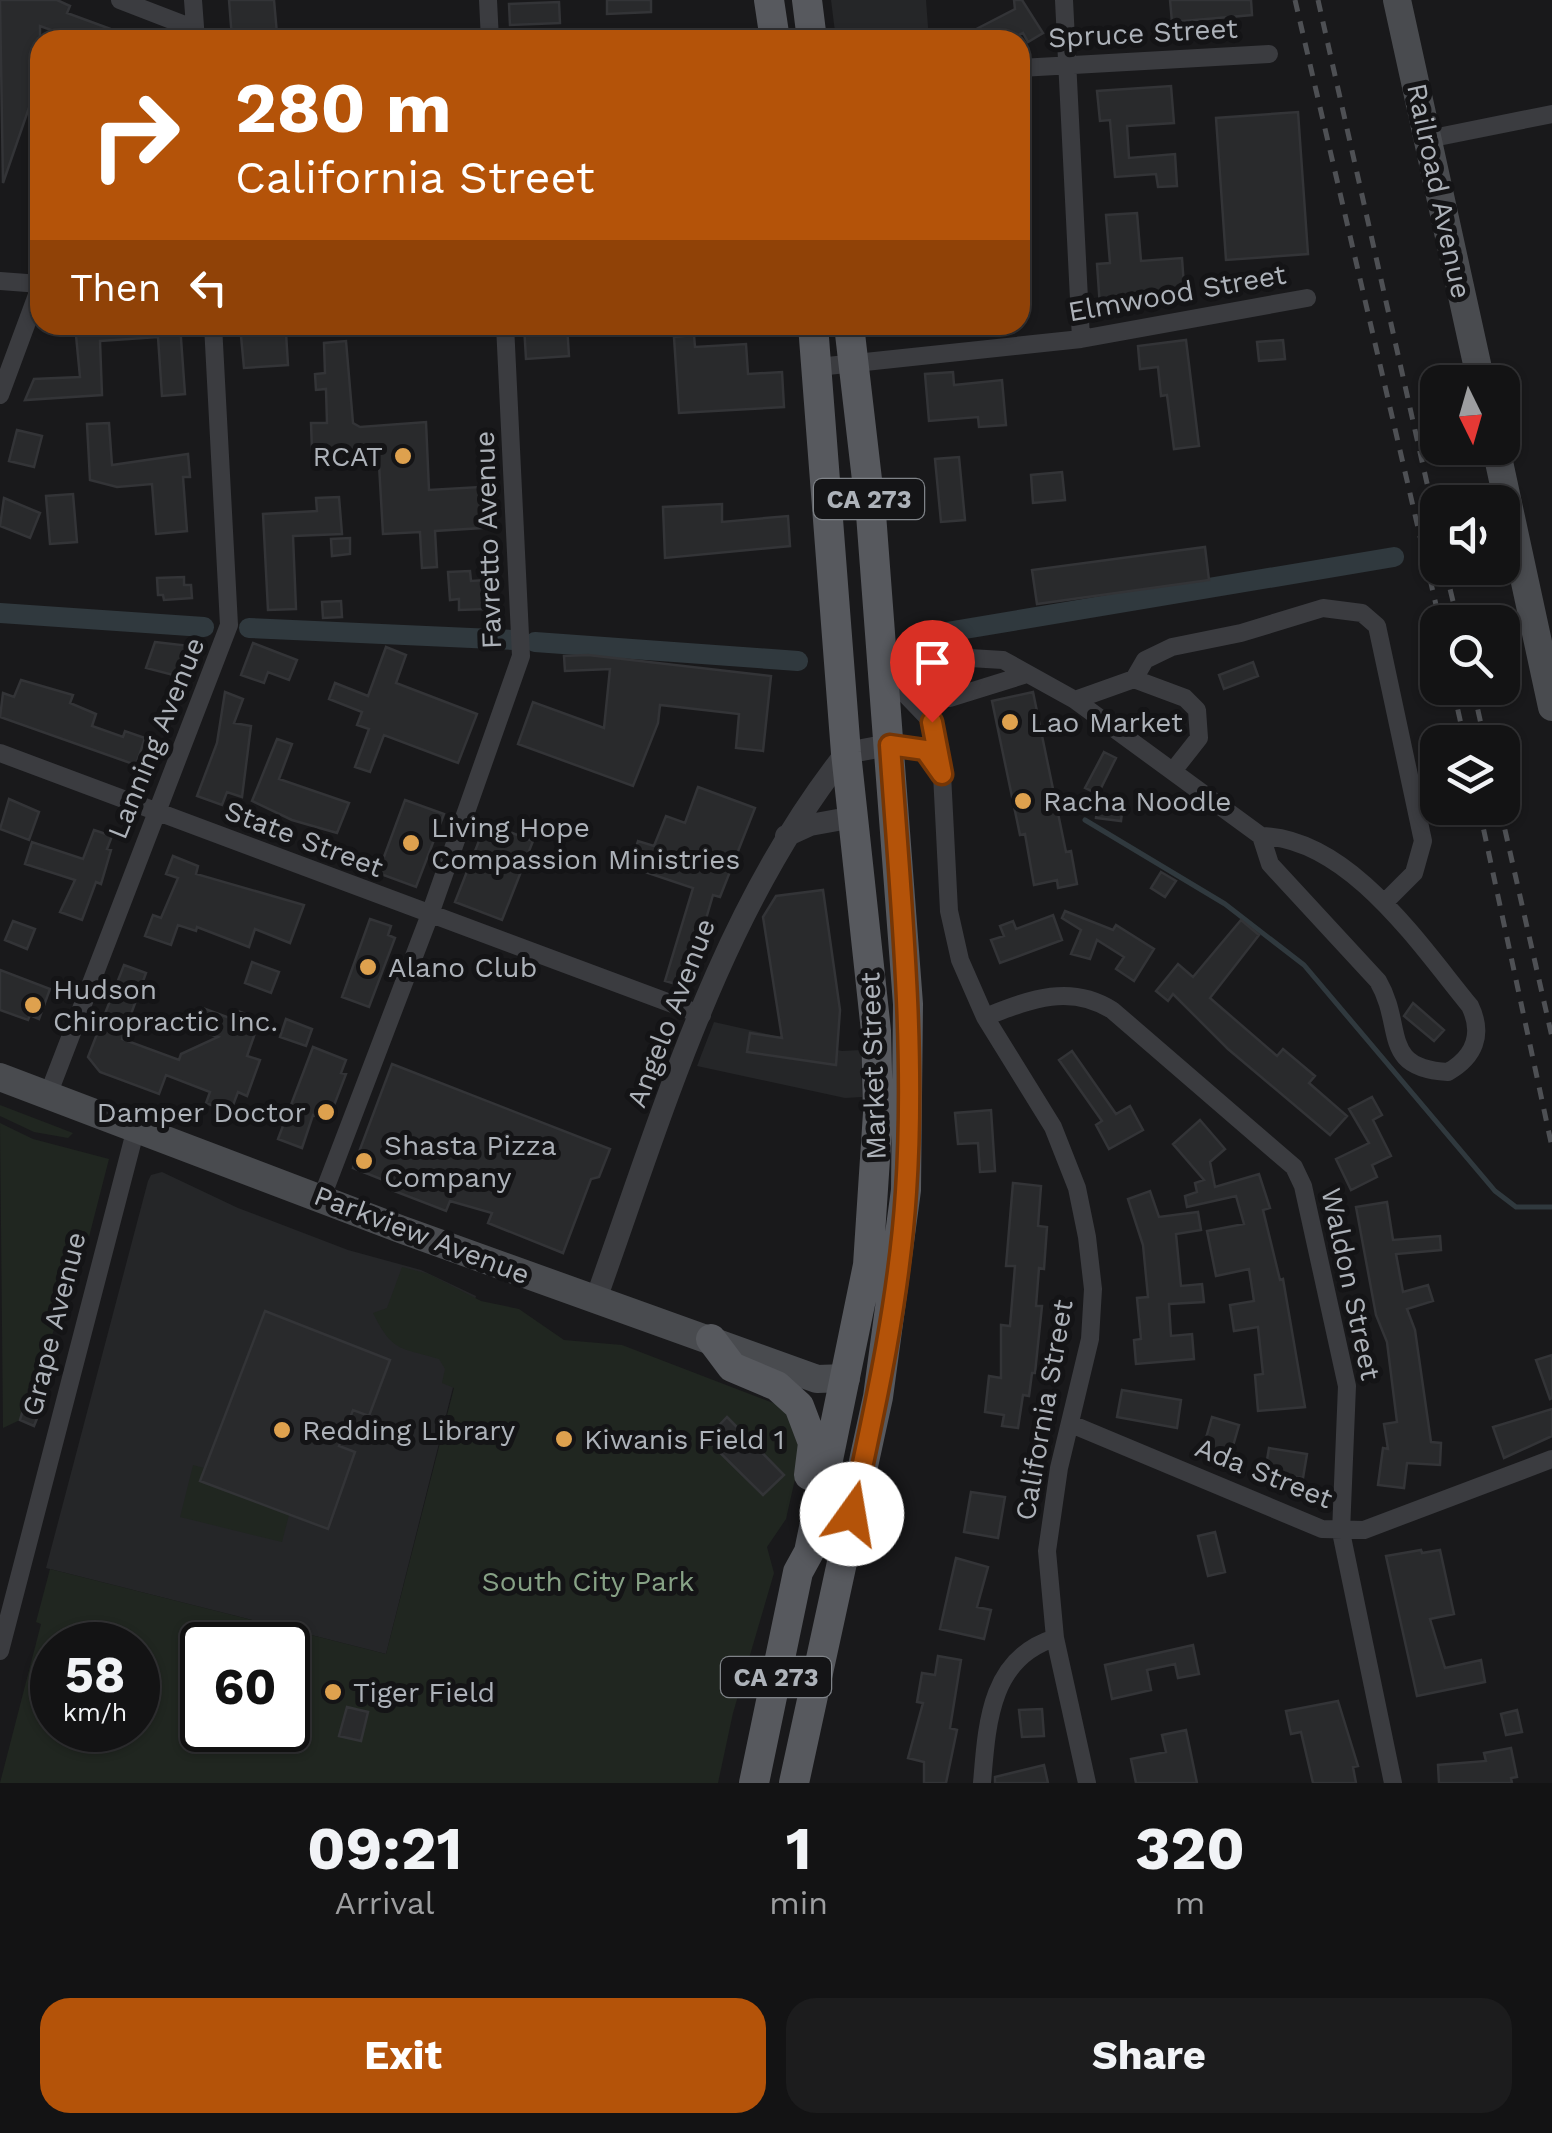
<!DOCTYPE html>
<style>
:root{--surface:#131314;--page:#1c1c1d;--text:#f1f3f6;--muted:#9d9ea0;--line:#323234;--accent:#b45309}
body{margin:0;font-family:"Work Sans",sans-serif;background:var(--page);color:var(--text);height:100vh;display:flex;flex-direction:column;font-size:38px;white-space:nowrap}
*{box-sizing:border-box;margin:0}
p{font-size:32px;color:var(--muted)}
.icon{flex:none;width:55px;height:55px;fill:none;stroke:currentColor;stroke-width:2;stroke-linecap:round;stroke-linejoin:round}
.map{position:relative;height:1783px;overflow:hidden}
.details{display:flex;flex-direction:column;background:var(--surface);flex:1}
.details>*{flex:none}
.top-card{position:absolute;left:30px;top:30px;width:1000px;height:305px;border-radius:30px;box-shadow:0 2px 8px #0004,0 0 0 2px var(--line);background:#b45309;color:#fff;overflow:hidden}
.needle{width:65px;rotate:175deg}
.tools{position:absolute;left:1420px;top:365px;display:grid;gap:20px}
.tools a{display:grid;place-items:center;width:100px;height:100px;border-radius:20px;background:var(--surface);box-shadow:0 2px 8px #0004,0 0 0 2px var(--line);font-size:50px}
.speed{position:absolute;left:30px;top:1622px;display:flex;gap:20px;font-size:50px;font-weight:700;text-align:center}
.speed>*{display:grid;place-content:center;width:130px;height:130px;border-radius:50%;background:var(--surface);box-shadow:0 2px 8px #0004,0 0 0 2px var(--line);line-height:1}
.speed small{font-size:25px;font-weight:400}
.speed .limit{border:5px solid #111;border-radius:15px;background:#fff;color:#111}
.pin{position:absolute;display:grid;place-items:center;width:85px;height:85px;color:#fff;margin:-102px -42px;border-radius:50% 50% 50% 0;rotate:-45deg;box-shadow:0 0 10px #0007}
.pin .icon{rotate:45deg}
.me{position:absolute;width:110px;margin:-55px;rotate:13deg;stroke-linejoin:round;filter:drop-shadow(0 0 8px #0008)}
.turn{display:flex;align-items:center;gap:35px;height:210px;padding:0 40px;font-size:45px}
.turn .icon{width:130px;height:130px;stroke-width:2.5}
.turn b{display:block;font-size:70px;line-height:85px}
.then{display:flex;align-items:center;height:95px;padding:0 40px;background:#0003;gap:20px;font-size:38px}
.eta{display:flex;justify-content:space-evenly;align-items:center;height:170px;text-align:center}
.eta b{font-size:60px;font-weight:700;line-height:70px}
.primary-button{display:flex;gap:20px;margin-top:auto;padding:20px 40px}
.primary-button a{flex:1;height:115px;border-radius:30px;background:var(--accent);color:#fff;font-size:40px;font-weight:700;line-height:115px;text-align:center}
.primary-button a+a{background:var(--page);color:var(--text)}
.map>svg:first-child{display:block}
.built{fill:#252628}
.green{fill:#202620;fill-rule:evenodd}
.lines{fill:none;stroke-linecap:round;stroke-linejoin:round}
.stream{stroke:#30393e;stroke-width:5}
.canal{stroke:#30393e;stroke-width:20}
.building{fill:#292a2c;stroke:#333437;stroke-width:2.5}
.minor{stroke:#3b3c40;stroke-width:18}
.tertiary{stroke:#3b3c40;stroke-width:22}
.secondary{stroke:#494b4f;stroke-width:28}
.primary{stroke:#57595e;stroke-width:30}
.rail{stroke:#4e5054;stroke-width:5;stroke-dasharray:12 10;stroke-linecap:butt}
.route-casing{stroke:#753606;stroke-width:25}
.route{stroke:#b45309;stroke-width:18}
.poi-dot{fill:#dea14e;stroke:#141416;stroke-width:4}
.labels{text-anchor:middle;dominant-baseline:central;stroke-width:10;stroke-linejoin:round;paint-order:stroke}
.shield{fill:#141416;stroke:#7f8388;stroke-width:2.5}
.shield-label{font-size:25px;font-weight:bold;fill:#adb2b9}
.street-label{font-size:28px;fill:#adb2b9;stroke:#141416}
.poi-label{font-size:28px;fill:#adb2b9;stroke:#141416;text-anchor:start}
.park-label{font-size:28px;fill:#87a286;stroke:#141416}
</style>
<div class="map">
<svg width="1552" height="1783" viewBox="0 0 1552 1783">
<rect width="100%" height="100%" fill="#19191b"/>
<!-- built -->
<path class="built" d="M831,0H926L929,40H836Z
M714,1022L842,1051L861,1050L862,1097L845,1098L697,1066Z
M162,1172L238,1208L348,1250L421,1270L476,1296L386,1654L46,1568L148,1181L151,1175Z"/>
<!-- green -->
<path class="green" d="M0,1105L73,1133L68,1138L34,1132L0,1116Z
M0,1123L33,1139L109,1159L89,1237L20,1420L3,1428Z
M402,1267L429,1274L481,1301L519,1309L564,1340L622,1345L776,1404L791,1418L799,1437L798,1466L786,1519L767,1547L774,1573L733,1713L718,1783H0L41,1624L36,1622L50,1569L386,1654L454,1388L442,1383L445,1369L439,1359C400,1347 393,1353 373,1313L387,1308ZM52,1645H138V1730H52ZM202,1645H288V1730H202Z
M214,1444L341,1491L328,1529L289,1515L282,1542L180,1517L193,1465L204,1468Z"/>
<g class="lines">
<!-- stream -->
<path class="stream" d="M922,664L931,670
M1085,820L1225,904L1304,965L1495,1191L1516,1207H1552"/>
<!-- canal -->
<path class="canal" d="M0,613L204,627
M249,628L515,640
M917,637L1394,557
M535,642L798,661"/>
</g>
<!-- building -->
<path class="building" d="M0,0H57L70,6L67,13L135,38L79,40L40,26V76L3,183Z
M229,0H274L277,34L232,38Z
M607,0H651V12L607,14Z
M1014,0H1022L1043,33L1028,42L1023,33L1009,40H955L1015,9Z
M1170,0H1251L1252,15L1172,22Z
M559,2L560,23L510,25L509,4Z
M1171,86L1174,123L1127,126L1129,158L1175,154L1177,186L1158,187L1156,174L1115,177L1110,120L1100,121L1097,91Z
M1298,112L1308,254L1226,260L1216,118Z
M1137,213L1141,261L1182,258L1185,301L1100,307L1097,264L1110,263L1106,215Z
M75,325H180L185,394L162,396L158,337L100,341L102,395L25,400L34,379L80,377Z
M240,325H280V333H286L288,365L244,368Z
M524,325H567L569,356L526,359Z
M694,335L695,347L746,344L748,374L782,372L784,407L679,413L674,337Z
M1186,340L1199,446L1174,449L1167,395L1161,396L1158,367L1140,369L1138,346Z
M1283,340L1285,359L1259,361L1257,342Z
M346,341L353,423L360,427L426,422L429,490L480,487L482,528L435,531L437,567L422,568L420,532L383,534L378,447L312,451L311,423H327L326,389L316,390L315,374L325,373L324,343Z
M953,372L954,385L1002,380L1006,425L979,427L978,417L929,421L925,374Z
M109,423L112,465L188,454L190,477H183L187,531L156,534L152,484L117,487L90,480L87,424Z
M17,430L42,436L34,467L9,461Z
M959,457L965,520L941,522L935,459Z
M1062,472L1065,500L1033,503L1031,475Z
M73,494L77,542L50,544L46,496Z
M339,497L342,534L293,536L296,609L268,610L263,514L317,511L316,498Z
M4,498L40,513L30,538L0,526Z
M722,504V522L788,516L790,546L665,558L663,507Z
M350,538V554L332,556L331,539Z
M1205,547L1209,580L1037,604L1032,570Z
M470,571L471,581L486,580L487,609L459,610V599L450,600L448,572Z
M184,577V585H191L192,598L164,600L163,595H158L157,578Z
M341,601L342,617L323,618L322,602Z
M155,642L190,646L181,677L146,668Z
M253,643L297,660L289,680L268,672L264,683L241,675Z
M386,647L406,655L396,683L477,714L458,763L384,735L370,772L355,767L369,729L357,725L362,712L329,699L335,683L368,696Z
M588,655L771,676L763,751L736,748L739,714L660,705L658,723L633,786L518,744L533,702L604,728L610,669L565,671L564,656Z
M1253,662L1258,676L1224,689L1219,675Z
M21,680L73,695L70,703L96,714L92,726L123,737L125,731L145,738L136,765L0,717L3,693L14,697Z
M225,692L243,699L234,723L251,726L242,797L227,792L222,805L197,796L217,743Z
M1033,692L1066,852L1071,851L1077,884L1058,888L1057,880L1034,885L1025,834L1020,835L992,701Z
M277,739L292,744L279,779L349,803L337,833L292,820L252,801Z
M1104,752L1116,758L1098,794L1085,788Z
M698,787L755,808L720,897L713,895L686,987L665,981L693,888L630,867L638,841L654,846L666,816L685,823Z
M9,799L39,812L29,840L0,829Z
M405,800L444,814L416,887L378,873Z
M1098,802L1123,804L1121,821L1096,818Z
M486,823L533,841L502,920L455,902Z
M94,830L112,836L107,849L111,850L101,884L96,882L82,920L60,912L75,880L25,864L32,842L83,859Z
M173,856L198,866L196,874L304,905L290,943L255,929L249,947L197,927L196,931L178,925L171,945L145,936L153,915L161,918L178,878L166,874Z
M1161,872L1176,881L1165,897L1151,888Z
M823,890L840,1010L836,1065L747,1052L750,1033L782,1038L763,917L776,896Z
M1065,911L1113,930L1116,925L1154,949L1134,981L1116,969L1124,957L1097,940L1090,959L1071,954L1081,930L1062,918Z
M1053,915L1062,940L1000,963L991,940L1004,936L1000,926L1013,921L1016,929Z
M370,919L391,926L388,935L395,938L369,1007L342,997Z
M1241,920L1259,935L1210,998L1277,1056L1283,1049L1315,1076L1309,1083L1347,1116L1330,1135L1228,1049L1173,994L1168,1001L1156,991L1178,964L1193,977Z
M13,921L35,929L27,949L5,940Z
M252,962L279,972L271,993L245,983Z
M124,965L146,973L122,1039L179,1060L181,1054L218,1037L195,1029L203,1008L235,1020L238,1011L260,1019L247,1056L260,1060L247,1096L238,1092L232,1108L223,1105L221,1109L206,1103L210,1092L166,1075L159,1094L100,1072L88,1057Z
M0,970L50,989L39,1019L30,1015L28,1020L0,1010Z
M1413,1003L1444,1030L1434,1041L1404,1016Z
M286,1019L312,1029L306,1046L280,1037Z
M313,1047L346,1060L341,1073L346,1074L328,1121L313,1115L302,1148L278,1139Z
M1072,1051L1116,1114L1130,1106L1143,1130L1109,1149L1096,1125L1102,1121L1059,1060Z
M392,1064L610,1149L599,1177L591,1179L563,1253L488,1223L492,1213L450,1201L446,1211L389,1189L391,1183L353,1168Z
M1372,1097L1382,1115L1373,1120L1391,1156L1372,1165L1377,1177L1351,1190L1336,1159L1369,1143L1349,1109Z
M991,1110L995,1171L980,1172L978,1143L958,1144L955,1113Z
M1200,1120L1225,1149L1210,1162L1215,1187L1259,1174L1270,1208L1263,1210L1280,1280L1283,1279L1305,1407L1258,1411L1255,1375L1263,1374L1258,1327L1234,1331L1230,1305L1254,1301L1249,1269L1216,1276L1207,1231L1244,1224L1236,1196L1187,1207L1185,1196L1197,1192L1195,1183L1204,1180L1173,1144Z
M1013,1183L1041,1186L1038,1226L1047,1227L1044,1269L1039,1268L1036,1306H1042L1035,1373H1032L1029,1396L1023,1395L1018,1428L1002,1426L1004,1415L985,1412L989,1376L1001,1378V1325L1010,1326L1015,1266H1006Z
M1150,1191L1159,1217L1198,1212L1201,1230L1176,1234L1181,1286L1202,1284L1204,1302L1169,1304L1171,1336L1192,1334L1194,1359L1136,1364L1134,1340L1141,1339L1137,1298L1148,1297L1143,1245L1128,1199Z
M1387,1202L1393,1240L1440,1236L1441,1250L1396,1254L1403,1292L1428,1285L1433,1301L1407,1309L1415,1330L1431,1442L1441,1443L1440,1465L1407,1463L1404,1488L1378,1485L1383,1448L1388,1449L1384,1424L1397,1422L1387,1342L1376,1315L1356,1207Z
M265,1311L390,1360L369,1416L353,1410L339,1446L355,1452L328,1529L200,1481Z
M1552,1355V1398L1550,1399L1536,1360Z
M29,1390L46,1396L34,1426L20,1420Z
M1122,1390L1181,1400L1177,1428L1117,1417Z
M1552,1409V1436L1504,1458L1493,1427Z
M727,1417L784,1475L763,1495L706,1439Z
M1212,1417L1239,1425L1231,1453L1204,1445Z
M1269,1448L1307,1454L1303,1478L1265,1472Z
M971,1492L1005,1497L998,1538L964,1532Z
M1215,1532L1225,1572L1208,1576L1198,1536Z
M1421,1550L1422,1553L1440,1550L1454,1614L1430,1619L1445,1668L1481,1660L1485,1682L1417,1696L1386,1556Z
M956,1558L988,1567L977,1607L991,1610L984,1639L940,1629Z
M1193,1645L1199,1674L1178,1678L1175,1664L1147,1670L1151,1690L1112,1699L1105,1665Z
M938,1656L961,1660L950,1728L957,1730L946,1783H924V1762L908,1758L923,1703L917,1702L922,1673L935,1675Z
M1338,1701L1358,1766L1353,1767L1356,1783H1313L1301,1732L1291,1734L1286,1711Z
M347,1707L368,1712L361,1741L339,1736Z
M1042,1709L1044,1736L1022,1737L1019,1710Z
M1517,1710L1522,1732L1506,1735L1501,1714Z
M1186,1730L1197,1783H1136L1131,1759L1166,1752L1162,1735Z
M1511,1748L1517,1777L1511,1778L1512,1783H1439L1438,1765L1486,1761L1484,1753Z
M1044,1765L1048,1783H995V1777Z"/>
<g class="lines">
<!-- minor -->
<path class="minor" d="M120,0L195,29
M193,0L196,40
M488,0L490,40
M1064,0L1081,339
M1020,68L1269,54
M1428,139L1552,114
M0,281L40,284
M818,367L1081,339L1307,298
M0,395L40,287
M885,673L932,722L941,769
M1134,679L1185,698L1197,710L1199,738L1173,771
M928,695L939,668L970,658L1003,660L1075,700L1261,836L1270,864L1378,981C1405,1027 1379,1068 1448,1072C1474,1057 1484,1035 1470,1006C1419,944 1349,838 1261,836
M1075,700L1134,679L1145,660L1172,647L1241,633L1323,608L1362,613L1377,626L1423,841L1414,873L1384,903
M922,705L928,695L950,698L1027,674
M889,745L925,750L942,774L949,911L960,960L985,1017L1053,1127L1077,1188L1087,1237L1093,1289L1090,1339L1059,1468L1047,1551L1055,1638L1087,1783
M0,753L702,1015
M985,1017C1029,1000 1069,983 1112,1010L1294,1167L1303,1186L1347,1386L1341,1532L1393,1783
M48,1095L229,625L213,325
M322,1197L429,917L521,656L505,325
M1071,1424L1322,1529L1364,1530L1552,1459
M0,1651L136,1128
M982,1783C987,1723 990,1658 1055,1638"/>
<!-- tertiary -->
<path class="tertiary" d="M786,836L810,825L854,817
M596,1299C663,1112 721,910 846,753L889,745"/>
<!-- secondary -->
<path class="secondary" d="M1397,0L1481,382
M1496,448L1552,707
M0,1077L400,1229L817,1379L846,1378"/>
<!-- primary -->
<path class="primary" d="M769,0L775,40
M807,0L812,40
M711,1339L732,1367L777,1386L799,1406L813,1443L809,1475
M754,1783L798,1572L809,1552L868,1265L878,1113L876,1031L846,753L813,325
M794,1783L878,1397L906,1190L908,1004L871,514L849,325"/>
<!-- rail -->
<path class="rail" d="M1295,0L1440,622
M1318,0L1438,532
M1445,568L1458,622
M1453,688L1465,742
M1473,688L1485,742
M1479,808L1552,1147
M1500,808L1552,1037"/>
</g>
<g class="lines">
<!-- route casing -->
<g class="route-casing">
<path id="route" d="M852,1514C875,1408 899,1301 906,1192C916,1043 900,894 890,745L925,750L942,774L932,722"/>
</g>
<!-- route -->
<use href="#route" class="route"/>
</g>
<!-- markers -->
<g class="poi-dot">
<circle cx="403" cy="456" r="10"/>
<circle cx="1010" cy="722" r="10"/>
<circle cx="1023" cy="801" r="10"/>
<circle cx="411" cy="843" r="10"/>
<circle cx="368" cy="967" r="10"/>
<circle cx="33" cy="1005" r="10"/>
<circle cx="326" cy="1112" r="10"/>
<circle cx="364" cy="1161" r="10"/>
<circle cx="282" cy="1430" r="10"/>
<circle cx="564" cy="1439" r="10"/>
<circle cx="333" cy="1692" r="10"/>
</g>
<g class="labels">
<!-- shield labels -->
<g class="shield">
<rect x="814" y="479" width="110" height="40" rx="8"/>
<rect x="721" y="1657" width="110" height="40" rx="8"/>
</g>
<g class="shield-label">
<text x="869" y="499">CA 273</text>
<text x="776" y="1677">CA 273</text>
</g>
<!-- street labels -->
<g class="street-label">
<text transform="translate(1143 33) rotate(-3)">Spruce Street</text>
<text transform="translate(1439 191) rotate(78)">Railroad Avenue</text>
<text transform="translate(1177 293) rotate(-10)">Elmwood Street</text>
<text transform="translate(488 540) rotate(-92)">Favretto Avenue</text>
<text transform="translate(156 738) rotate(-68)">Lanning Avenue</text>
<text transform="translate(304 839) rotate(21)">State Street</text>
<text transform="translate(671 1013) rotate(-69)">Angelo Avenue</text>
<text transform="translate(873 1066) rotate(-92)">Market Street</text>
<text transform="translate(422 1235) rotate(21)">Parkview Avenue</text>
<text transform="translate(1351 1284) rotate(78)">Waldon Street</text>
<text transform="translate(54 1324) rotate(-76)">Grape Avenue</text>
<text transform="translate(1044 1410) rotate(-80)">California Street</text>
<text transform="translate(1264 1473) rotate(22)">Ada Street</text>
</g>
<!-- poi labels -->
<g class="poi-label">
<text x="383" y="456" text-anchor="end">RCAT</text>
<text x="1030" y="722">Lao Market</text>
<text x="1043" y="801">Racha Noodle</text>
<text x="431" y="827">Living Hope<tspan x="431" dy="32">Compassion Ministries</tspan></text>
<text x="388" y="967">Alano Club</text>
<text x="53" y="989">Hudson<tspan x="53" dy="32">Chiropractic Inc.</tspan></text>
<text x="306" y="1112" text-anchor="end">Damper Doctor</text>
<text x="384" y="1145">Shasta Pizza<tspan x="384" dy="32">Company</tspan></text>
<text x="302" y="1430">Redding Library</text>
<text x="584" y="1439">Kiwanis Field 1</text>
<text x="353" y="1692">Tiger Field</text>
</g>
<!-- park labels -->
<g class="park-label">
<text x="588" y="1581">South City Park</text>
</g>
</g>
</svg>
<div class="tools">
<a><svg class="needle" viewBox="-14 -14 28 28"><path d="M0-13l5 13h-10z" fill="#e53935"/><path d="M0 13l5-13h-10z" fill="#9d9ea0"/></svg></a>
<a><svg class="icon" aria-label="sound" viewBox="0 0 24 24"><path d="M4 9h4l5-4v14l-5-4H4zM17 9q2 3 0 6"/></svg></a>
<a><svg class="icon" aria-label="search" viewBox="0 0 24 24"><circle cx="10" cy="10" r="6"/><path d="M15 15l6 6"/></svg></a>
<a><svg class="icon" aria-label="layers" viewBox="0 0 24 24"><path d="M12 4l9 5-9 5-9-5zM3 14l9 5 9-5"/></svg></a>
</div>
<div class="speed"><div>58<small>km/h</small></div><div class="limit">60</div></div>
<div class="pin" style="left:932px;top:722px;background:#d93025"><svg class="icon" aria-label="arrive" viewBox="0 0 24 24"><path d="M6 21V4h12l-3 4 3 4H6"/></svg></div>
<svg class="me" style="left:852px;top:1514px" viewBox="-20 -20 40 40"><circle r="19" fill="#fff"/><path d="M0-13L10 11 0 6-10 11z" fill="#b45309"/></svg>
<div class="top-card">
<div class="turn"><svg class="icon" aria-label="right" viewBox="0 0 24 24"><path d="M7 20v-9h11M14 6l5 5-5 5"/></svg><div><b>280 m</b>California Street</div></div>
<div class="then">Then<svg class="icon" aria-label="left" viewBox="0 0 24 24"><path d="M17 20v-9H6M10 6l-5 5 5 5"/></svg></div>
</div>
</div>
<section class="details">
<div class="eta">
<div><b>09:21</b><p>Arrival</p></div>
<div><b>1</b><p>min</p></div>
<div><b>320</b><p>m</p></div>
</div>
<div class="primary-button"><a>Exit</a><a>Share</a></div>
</section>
